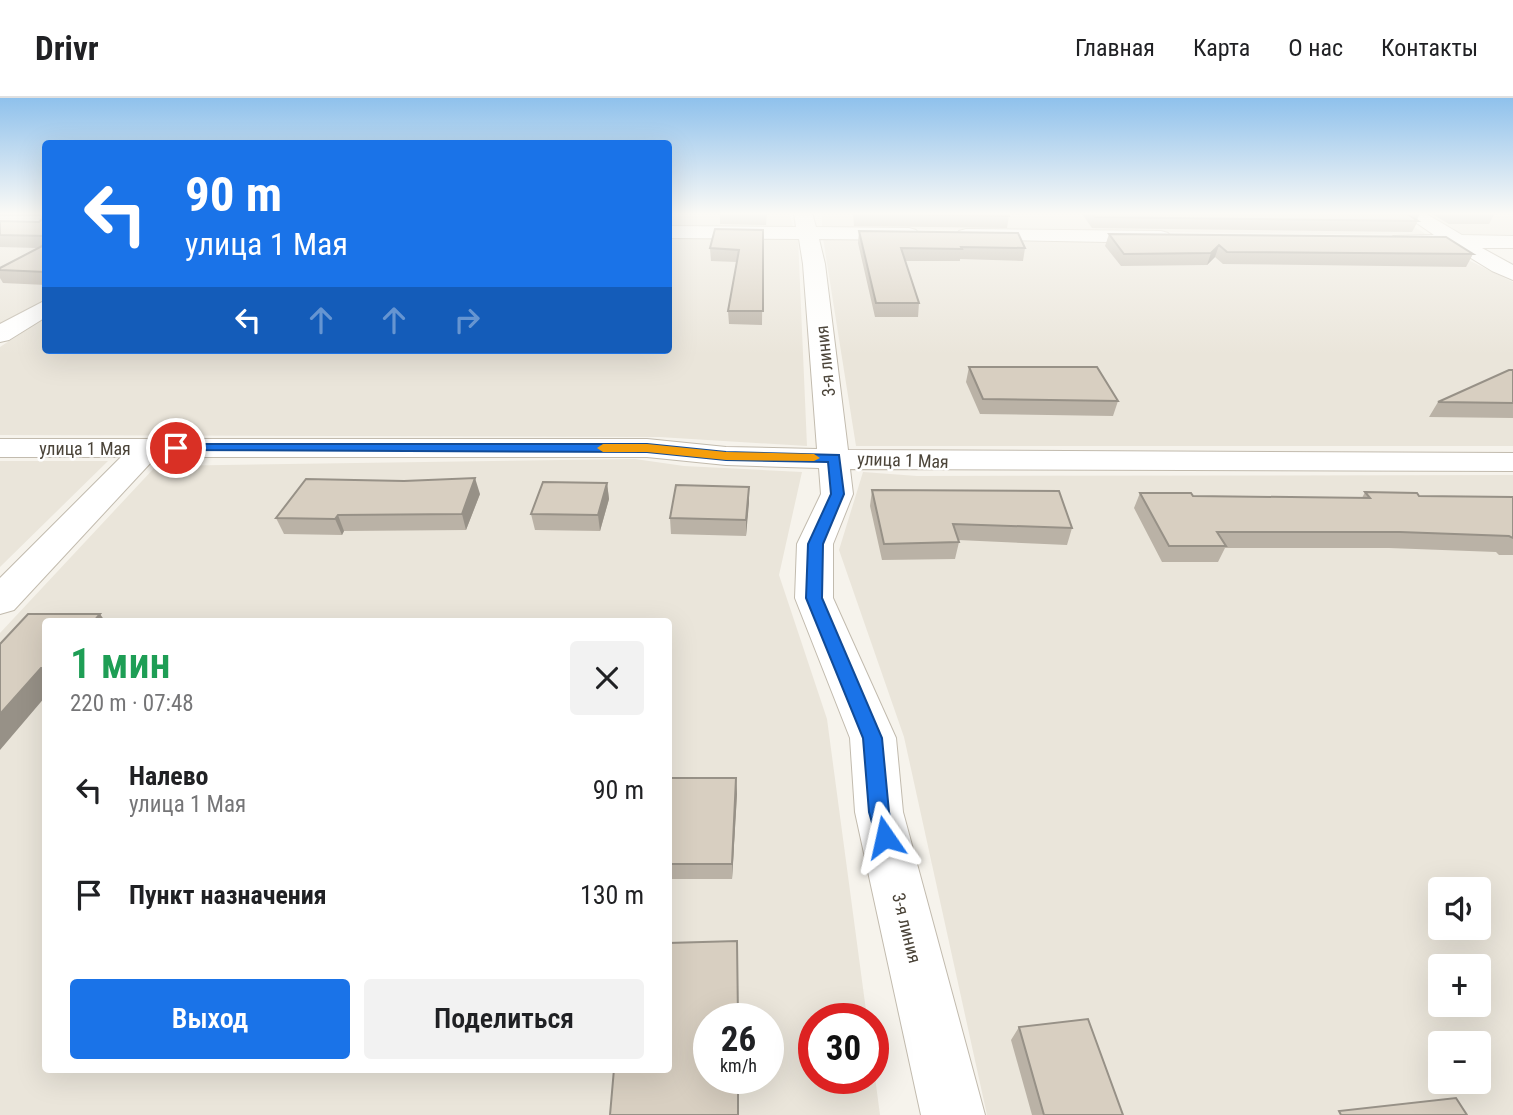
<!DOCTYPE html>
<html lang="ru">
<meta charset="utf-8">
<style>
:root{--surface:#fff;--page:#f2f2f2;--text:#202124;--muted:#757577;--line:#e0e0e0;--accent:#1a73e8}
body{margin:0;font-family:"Roboto Condensed",sans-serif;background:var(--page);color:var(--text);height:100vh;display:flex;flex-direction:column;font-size:26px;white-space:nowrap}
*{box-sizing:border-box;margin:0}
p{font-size:23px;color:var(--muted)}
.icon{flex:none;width:38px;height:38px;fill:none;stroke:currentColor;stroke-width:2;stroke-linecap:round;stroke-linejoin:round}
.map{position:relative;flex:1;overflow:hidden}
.sheet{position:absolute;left:42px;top:520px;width:630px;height:455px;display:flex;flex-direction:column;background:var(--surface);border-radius:7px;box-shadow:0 7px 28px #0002}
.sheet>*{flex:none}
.hud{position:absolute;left:42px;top:42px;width:630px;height:214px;border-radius:7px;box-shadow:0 7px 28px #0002;background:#1a73e8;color:#fff;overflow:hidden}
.controls{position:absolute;left:1428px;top:779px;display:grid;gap:14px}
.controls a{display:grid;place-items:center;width:63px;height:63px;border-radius:7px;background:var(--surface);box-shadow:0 7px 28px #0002;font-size:35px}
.speed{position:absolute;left:693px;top:905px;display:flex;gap:14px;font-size:35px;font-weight:700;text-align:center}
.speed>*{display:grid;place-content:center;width:91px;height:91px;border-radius:50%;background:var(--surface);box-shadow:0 7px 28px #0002;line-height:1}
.speed small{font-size:18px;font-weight:400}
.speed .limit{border:10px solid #d22;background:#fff;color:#111}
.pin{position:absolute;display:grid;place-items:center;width:60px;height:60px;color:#fff;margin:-30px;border:4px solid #fff;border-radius:50%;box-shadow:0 2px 7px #0007}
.me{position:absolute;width:77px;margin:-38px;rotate:349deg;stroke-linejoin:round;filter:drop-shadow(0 0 5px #0008)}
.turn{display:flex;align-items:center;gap:24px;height:147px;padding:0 28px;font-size:32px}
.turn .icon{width:91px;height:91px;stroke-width:2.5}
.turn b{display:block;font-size:49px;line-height:60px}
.lanes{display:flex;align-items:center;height:66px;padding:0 28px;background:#0003;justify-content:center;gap:35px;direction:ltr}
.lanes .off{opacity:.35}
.round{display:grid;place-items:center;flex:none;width:74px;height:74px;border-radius:7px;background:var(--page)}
.head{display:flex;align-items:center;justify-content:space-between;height:119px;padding:0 28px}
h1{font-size:42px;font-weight:600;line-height:52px;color:#1e9e55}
.primary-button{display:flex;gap:14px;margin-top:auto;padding:14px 28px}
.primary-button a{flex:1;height:80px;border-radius:7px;background:var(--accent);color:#fff;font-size:28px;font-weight:600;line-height:80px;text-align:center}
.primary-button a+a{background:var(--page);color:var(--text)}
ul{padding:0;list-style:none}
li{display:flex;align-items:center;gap:21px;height:105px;padding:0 28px}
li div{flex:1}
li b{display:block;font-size:26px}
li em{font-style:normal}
header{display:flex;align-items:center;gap:42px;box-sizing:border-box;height:98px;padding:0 35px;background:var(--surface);border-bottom:2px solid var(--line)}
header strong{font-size:33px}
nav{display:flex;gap:38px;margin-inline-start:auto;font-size:24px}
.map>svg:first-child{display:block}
.residential{fill:#eae5da;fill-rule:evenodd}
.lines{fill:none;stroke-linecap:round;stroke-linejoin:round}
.minor-casing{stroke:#c2bbae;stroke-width:2}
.minor{fill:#fff;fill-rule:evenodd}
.wall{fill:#bab2a6}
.shaded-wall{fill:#979187}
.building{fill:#d8cfc1;stroke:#979187;stroke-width:2}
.route{fill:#1a73e8;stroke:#114b97;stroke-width:2}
.slow{fill:#f59e0b}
.labels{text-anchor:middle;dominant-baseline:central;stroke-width:5;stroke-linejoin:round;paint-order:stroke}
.street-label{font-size:18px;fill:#4b4439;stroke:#fff}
</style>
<header>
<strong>Drivr</strong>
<nav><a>Главная</a><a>Карта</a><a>О нас</a><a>Контакты</a></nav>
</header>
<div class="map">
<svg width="1513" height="1017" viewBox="0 0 1513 1017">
<rect width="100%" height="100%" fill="#f6f3ec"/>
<!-- residential -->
<path class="residential" d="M669,115H789L794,131L669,129Z
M822,115H1393L1427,137L822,130Z
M1423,115H1513V140L1467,139Z
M0,131H45V201L0,229Z
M669,139L798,140L807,348L659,339L0,337V249L45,219L46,252H668Z
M823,140L1446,148L1458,157L1513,184V348H856Z
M635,361L684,368L802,374L779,477L827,621L867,920H814V980H873V964L880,1017H0V535L156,368ZM46,523H668V971H46ZM709,920H768V980H709Z
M0,363H108L0,469Z
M863,374L917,378L1513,377V1017H987L904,639L839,452ZM1440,791H1479V830H1440ZM1440,868H1479V906H1440ZM1440,945H1479V984H1440Z"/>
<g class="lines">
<!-- minor casing -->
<g class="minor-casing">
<path id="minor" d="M794,115H812L816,129L909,130L916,132L919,136L916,140L909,142L819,141L825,166L848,352L1513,355V373L850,371L853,396L833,446V500L896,640L903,714L985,1017H921L855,714L850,640L795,500L797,446L821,396L819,370L726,367L647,359H156L14,512L0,516V480L121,359H0V341H647L726,349L817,351L803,166L799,141L668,140V128L796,129Z
M1402,115H1425L1462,137L1513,138V150H1482L1513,167V182L1492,173L1453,149L1393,146L1390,142L1393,138L1434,137Z
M966,131L1161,133L1168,135L1171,139L1168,143L1161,145L959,141L956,137L959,133Z
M46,202V219L9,242L0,244V226Z"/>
</g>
<!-- minor -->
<use href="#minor" class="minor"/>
</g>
<!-- wall -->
<path class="wall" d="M0,115H46V187L3,185L0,180V170L37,150L0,149V123L39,124L42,121V118H0Z
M720,115H767L766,127L720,126Z
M853,115H1008L1009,118L1007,130L854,128Z
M1082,115H1420L1417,122L1418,123L1412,134L1092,130L1082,116Z
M1430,115H1495L1489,126H1449Z
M763,132L762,227L729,226L728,213L737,164L711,163L710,150Z
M859,133L1025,150L1023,163L960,161V163H905L919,205L918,219H875L858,145Z
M1109,136L1473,156L1466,169L1223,166L1215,159L1207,167L1121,168L1105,148Z
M969,269L1118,303L1113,318L980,316L966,284Z
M1513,272V320L1429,319L1438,304Z
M607,385L609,401L600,433L535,432L531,416Z
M749,389L746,438L671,436L670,420Z
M872,392L1072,430L1067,447L958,442L959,444L955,461L882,462L870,408Z
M1365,394L1419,398L1513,399V457H1499L1496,454L1389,450H1225L1218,464H1162L1134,410L1140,395L1193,398L1362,400Z
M480,396L466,432L344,433L342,437L284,436L276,420Z
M668,680H736L737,696L732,781H668Z
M1019,929L1123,1017H1032L1011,942Z"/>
<!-- shaded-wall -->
<path class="shaded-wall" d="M1219,147L1215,159L1207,167L1211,155Z
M475,380L480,396L466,432L462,416Z
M607,385L609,401L600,433L598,417Z
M749,389V405L746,438V422Z
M338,417L344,433L342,437L335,421Z
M100,516L105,523H94Z
M41,570L46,575V598L0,652V616Z
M736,680L737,696L732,781V766Z"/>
<!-- building -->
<path class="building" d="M42,115H46V138L0,137V123L39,124L42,121Z
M854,115H1008L1009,118L855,116Z
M1092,115H1420H1406L1418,123L1095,119Z
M715,131L763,132V213H728L739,152L710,150Z
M859,133L1018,135L1025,150L961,149L962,151L901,150L919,205H876Z
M1109,136L1446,139L1473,156L1227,154L1219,147L1211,155L1124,156Z
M46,146V174L0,172V170Z
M969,269H1097L1118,303L983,301Z
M1509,272H1513V305L1438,304Z
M475,380L462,416L338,417L335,421L276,420L306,381L404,383Z
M543,384L607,385L598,417L531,416Z
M676,387L749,389L746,422L670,420Z
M872,392L1059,393L1072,430L953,426L959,444L884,446Z
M1365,394L1417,395L1419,398L1513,399V440L1509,438L1400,434H1217L1226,448H1169L1140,395H1191L1193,398L1370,400Z
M28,516H100L94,523H46V570H41L0,616V546Z
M668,680H736L732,766H668Z
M737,843L738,920H709V980H738V1017H610L614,971H668V845Z
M1088,921L1123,1017H1044L1019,929Z
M1456,1000L1467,1017H1341L1339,1013Z"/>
<!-- sky -->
<linearGradient id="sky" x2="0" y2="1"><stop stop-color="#8fc1ec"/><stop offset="0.45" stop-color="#fbfaf6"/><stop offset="1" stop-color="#fbfaf6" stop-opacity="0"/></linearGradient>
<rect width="1513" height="257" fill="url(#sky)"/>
<!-- route -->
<path class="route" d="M176,346H647L726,354L839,357L844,396L823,446L822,500L882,640L889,714L895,739L892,746L885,748L878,746L869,714L863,640L806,500L808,446L831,396L828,364L726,362L647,354L172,352V347Z"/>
<!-- slow -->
<path class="slow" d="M647,346L726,354L814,356L820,360L814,363L726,362L647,354H603L597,350L603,346Z"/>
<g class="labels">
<!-- street labels -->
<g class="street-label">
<text transform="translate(825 263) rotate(-96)">3-я линия</text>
<text x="85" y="350">улица 1 Мая</text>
<text transform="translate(903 362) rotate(2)">улица 1 Мая</text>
<text transform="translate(907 830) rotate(76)">3-я линия</text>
</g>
</g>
</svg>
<div class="controls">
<a><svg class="icon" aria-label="sound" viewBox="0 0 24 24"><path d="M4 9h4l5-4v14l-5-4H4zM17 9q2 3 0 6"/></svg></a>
<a>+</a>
<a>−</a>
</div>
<div class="speed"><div>26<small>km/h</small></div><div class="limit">30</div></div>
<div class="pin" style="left:176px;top:350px;background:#d93025"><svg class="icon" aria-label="arrive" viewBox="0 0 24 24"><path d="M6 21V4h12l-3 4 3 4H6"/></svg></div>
<svg class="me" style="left:885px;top:739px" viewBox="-20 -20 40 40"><path d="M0-17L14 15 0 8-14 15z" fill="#1a73e8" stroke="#fff" stroke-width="4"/></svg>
<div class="hud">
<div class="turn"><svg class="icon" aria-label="left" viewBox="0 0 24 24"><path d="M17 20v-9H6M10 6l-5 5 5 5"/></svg><div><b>90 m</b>улица 1 Мая</div></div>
<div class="lanes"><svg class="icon" aria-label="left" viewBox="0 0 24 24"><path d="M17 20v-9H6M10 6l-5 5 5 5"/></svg><svg class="icon off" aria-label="ahead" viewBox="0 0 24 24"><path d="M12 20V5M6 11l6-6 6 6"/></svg><svg class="icon off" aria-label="ahead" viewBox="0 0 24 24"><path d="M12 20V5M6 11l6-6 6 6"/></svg><svg class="icon off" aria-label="right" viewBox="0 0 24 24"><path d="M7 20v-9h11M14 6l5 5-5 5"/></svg></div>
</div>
<section class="sheet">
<div class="head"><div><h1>1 мин</h1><p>220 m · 07:48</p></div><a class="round"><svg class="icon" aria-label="close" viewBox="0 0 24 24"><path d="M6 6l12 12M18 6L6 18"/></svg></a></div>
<ul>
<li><svg class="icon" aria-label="left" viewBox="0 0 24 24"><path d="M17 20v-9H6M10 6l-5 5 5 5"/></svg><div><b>Налево</b><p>улица 1 Мая</p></div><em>90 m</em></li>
<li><svg class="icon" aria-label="arrive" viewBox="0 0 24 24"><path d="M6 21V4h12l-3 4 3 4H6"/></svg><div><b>Пункт назначения</b></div><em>130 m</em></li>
</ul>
<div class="primary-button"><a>Выход</a><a>Поделиться</a></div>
</section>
</div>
